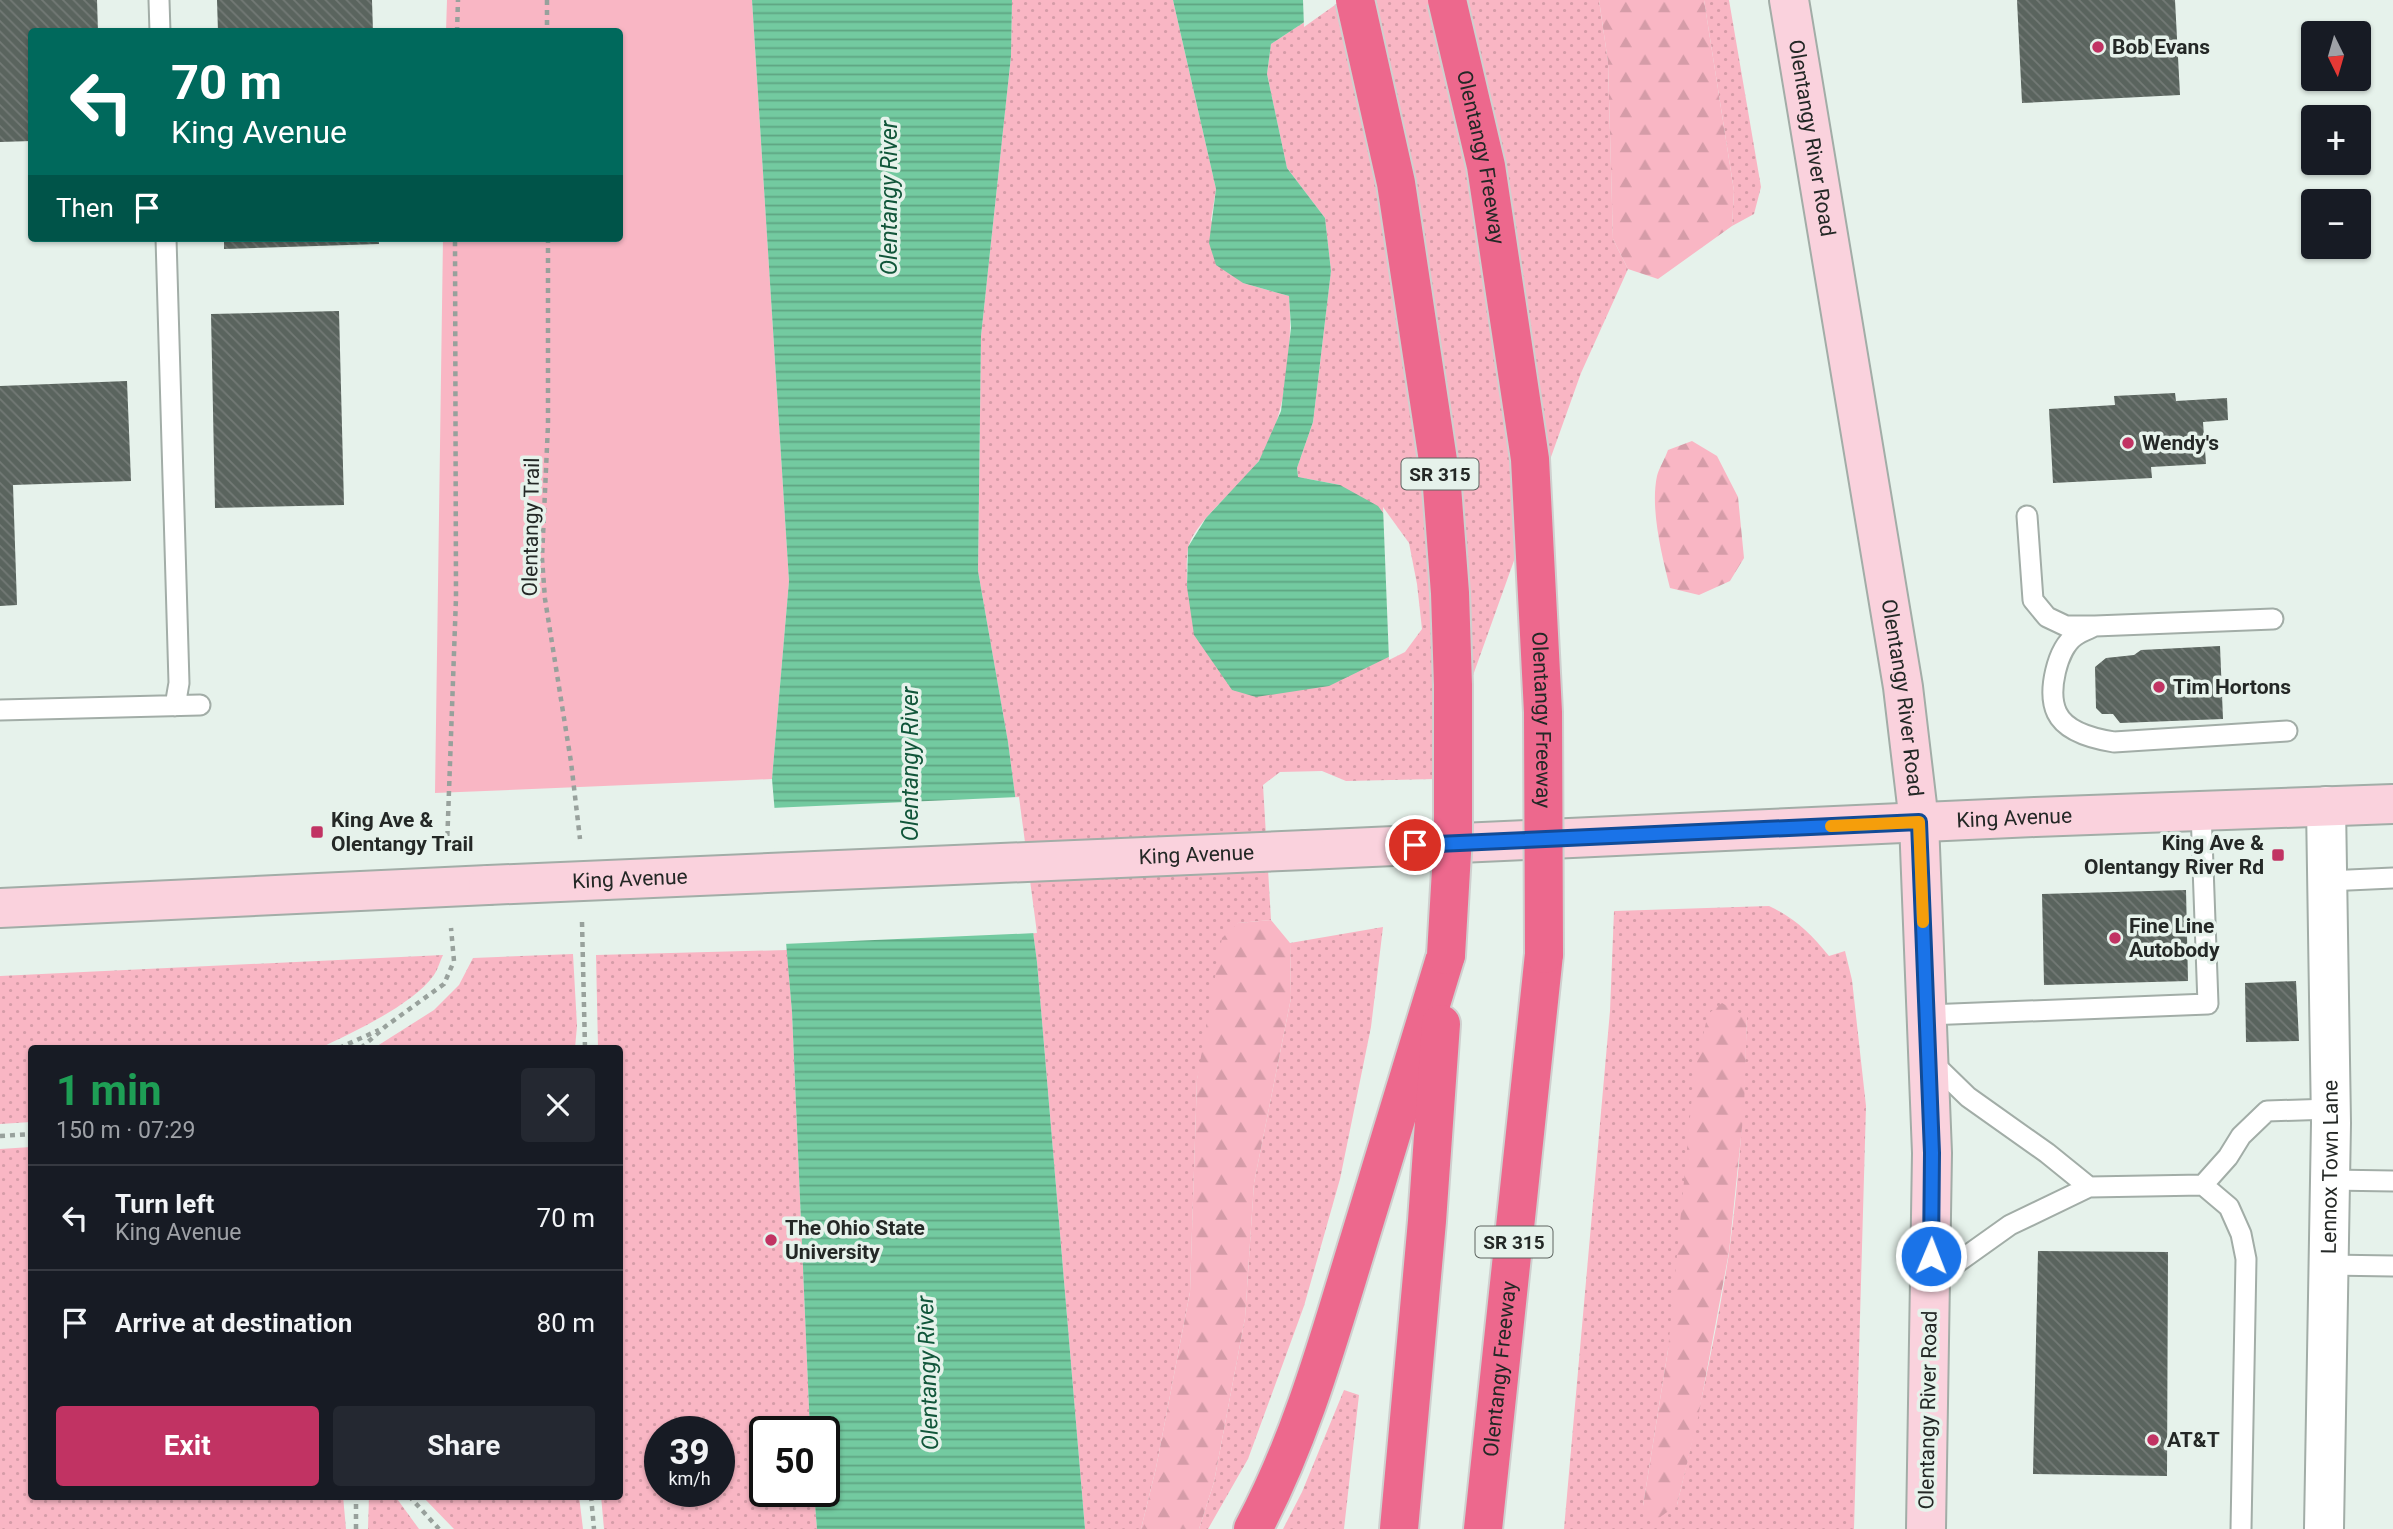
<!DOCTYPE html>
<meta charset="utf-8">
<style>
:root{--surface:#171b24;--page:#242831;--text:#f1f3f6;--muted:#9ea1a6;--line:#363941;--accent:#c13363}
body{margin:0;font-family:Roboto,sans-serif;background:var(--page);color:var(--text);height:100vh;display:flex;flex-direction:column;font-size:26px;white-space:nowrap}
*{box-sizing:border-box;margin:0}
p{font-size:23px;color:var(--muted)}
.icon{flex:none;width:38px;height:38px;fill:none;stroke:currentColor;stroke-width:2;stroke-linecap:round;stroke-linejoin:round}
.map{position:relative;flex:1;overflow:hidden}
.details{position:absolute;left:28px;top:1045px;width:595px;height:455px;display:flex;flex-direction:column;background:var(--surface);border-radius:7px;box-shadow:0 2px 5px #0004}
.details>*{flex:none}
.banner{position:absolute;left:28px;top:28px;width:595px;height:214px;border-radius:7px;box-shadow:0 2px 5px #0004;background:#00695c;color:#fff;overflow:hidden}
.needle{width:46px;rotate:175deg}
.controls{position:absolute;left:2301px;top:21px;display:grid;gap:14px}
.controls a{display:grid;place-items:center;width:70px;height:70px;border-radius:7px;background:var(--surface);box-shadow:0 2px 5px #0004;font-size:35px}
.speed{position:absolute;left:644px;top:1416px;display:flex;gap:14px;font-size:35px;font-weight:700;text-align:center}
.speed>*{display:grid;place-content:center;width:91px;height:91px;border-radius:50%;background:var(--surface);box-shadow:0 2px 5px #0004;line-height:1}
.speed small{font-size:18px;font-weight:400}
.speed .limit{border:4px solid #111;border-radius:10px;background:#fff;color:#111}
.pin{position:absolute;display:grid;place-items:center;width:60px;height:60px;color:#fff;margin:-30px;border:4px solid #fff;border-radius:50%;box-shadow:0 2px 7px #0007}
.me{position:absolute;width:77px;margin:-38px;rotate:1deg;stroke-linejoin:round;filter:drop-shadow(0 0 5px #0008)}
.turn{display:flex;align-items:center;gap:24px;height:147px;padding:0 28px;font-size:32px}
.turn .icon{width:91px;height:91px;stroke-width:2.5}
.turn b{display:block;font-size:49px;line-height:60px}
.then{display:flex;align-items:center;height:66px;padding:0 28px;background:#0003;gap:14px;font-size:26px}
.round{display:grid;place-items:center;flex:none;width:74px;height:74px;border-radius:7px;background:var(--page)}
.summary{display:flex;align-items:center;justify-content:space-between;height:119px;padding:0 28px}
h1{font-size:42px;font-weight:700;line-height:52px;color:#1e9e55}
.primary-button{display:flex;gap:14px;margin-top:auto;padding:14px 28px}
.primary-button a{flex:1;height:80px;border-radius:7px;background:var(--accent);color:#fff;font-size:28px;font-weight:700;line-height:80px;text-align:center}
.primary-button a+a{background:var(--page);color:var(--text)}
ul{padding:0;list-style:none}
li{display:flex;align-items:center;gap:21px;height:105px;padding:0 28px;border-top:2px solid var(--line)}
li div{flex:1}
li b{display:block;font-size:26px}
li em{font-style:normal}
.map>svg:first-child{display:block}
.grass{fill:url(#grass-dots);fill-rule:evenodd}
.forest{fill:url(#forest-firs)}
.park{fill:#f9b6c4}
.water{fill:url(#water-rules)}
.pier{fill:#e6f2eb}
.building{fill:url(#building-back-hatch)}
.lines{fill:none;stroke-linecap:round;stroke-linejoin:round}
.lane-casing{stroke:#a2ada7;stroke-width:23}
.street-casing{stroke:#a2ada7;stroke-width:42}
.secondary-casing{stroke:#a2ada7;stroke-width:42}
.highway-casing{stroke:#cfd0cf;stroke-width:42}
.path{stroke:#98a19c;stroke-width:4.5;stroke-dasharray:5 5;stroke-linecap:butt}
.lane{stroke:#fff;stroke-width:19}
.street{stroke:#fff;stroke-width:38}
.secondary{stroke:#fad2dd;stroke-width:38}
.highway{stroke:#ed688d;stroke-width:38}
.secondary-bridge-casing{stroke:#a2ada7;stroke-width:42;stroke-linecap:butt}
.highway-bridge-casing{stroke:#cfd0cf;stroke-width:42;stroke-linecap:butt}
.secondary-bridge{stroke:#fad2dd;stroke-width:38}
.highway-bridge{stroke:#ed688d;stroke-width:38}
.route-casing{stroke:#114b97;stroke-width:18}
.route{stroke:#1a73e8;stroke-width:12}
.slow{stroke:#f59e0b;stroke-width:12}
.poi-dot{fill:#c13363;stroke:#e6f2eb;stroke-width:2.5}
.labels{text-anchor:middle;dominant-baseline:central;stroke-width:7;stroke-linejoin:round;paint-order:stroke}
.shield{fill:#e6f2eb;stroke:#5e6561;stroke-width:2}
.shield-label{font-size:19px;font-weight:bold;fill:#242826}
.poi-label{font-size:21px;font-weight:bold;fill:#242826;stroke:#e6f2eb;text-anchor:start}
.street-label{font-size:21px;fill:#242826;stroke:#e6f2eb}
.water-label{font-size:23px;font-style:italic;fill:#11563a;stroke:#e6f2eb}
</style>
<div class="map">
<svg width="2393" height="1529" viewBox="0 0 2393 1529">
<defs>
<pattern id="grass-dots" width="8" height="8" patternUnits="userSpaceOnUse" patternTransform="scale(1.75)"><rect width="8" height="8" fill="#f9b6c4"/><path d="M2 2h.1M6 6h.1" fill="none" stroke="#d59ca8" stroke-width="1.8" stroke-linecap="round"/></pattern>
<pattern id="forest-firs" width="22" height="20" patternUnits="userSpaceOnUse" patternTransform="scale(1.75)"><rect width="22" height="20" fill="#f9b6c4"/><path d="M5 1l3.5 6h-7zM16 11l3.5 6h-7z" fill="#d59ca8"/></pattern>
<pattern id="water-rules" width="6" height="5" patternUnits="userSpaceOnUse" patternTransform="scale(1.75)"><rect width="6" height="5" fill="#73caa0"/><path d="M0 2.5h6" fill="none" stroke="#5ea482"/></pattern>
<pattern id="building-back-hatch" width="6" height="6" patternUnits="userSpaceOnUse" patternTransform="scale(1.75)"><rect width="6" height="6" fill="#5a645e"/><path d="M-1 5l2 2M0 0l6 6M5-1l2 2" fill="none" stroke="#737a76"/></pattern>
</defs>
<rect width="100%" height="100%" fill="#e6f2eb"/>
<!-- grass -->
<path class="grass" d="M1012,0H1173L1216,189L1211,220L1243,283L1289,296C1293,343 1286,423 1258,462C1242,485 1192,523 1188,549C1186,561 1187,575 1187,587L1340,485L1298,477L1297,468L1313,422L1331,271L1325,218L1287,168L1267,74L1271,44L1338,0H1599L1608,62L1613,239L1628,269L1581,373L1436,779L1346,781L1322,771L1280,772L1263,785L1271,920L1238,923L1197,1079L1190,1292L1156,1468L1141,1529H1085L1037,962L1008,742L978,571L981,336L1011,56Z
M1704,0H1729L1761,187L1754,214L1732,226L1734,191Z
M1769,906C1795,918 1811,934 1829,956L1845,951L1852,980L1866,1106L1854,1529H1564L1610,1011L1614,911ZM1747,1017C1744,1096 1740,1175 1729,1253C1716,1337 1697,1421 1677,1505L1643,1506L1668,1350Z
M1383,927L1371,1027L1340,1179L1304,1306L1248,1459L1208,1529H1199L1214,1482L1245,1318L1254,1183L1291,998L1290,943Z
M787,950L792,1012L810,1431L765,1432V1491H814L817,1529H604L601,1496H620V1048H598L596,955ZM660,1432H719V1491H660Z
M573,954L577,1026L575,1048H374L434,1010L459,985L473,958Z
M443,955C440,961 438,969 434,975C414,1004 352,1033 320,1048H32L31,1122L0,1124V976Z
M31,1147L32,1496H343L346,1529H0V1149Z
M1344,1390L1359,1395L1344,1529H1283L1302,1492Z
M369,1496H395L419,1529H368Z
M422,1496H579L583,1529H454Z"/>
<!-- forest -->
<path class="forest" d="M1599,0H1704L1734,191L1732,226L1658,279L1628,269L1613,239L1608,62Z
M1692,441L1717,456L1738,497L1744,558L1730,581L1699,595L1670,588C1662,556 1650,509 1657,476C1659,468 1665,459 1668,450Z
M1271,920L1290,943L1291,998L1254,1183L1245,1318L1214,1482L1199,1529H1141L1156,1468L1190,1292L1197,1079L1222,938L1238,923Z
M1722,1003L1747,1017L1744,1108L1729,1252L1698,1418L1677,1505L1656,1520L1643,1506L1668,1350L1694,1075L1708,1014Z"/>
<!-- park -->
<path class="park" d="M447,0H752L789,581L772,779L435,793L443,238H620V32L446,31Z"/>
<!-- water -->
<path class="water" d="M752,0H1012L1011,56L981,336L978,571L1008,742L1037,962L1085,1529H817L814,1491H824V1432L810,1431L792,1012L772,779L789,581Z
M1173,0H1338L1271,44L1267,74L1287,168L1325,218L1331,271L1313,422L1297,468L1298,477L1340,485L1378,506L1406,544L1403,650L1329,686L1256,697L1232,690L1194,635L1187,587L1188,547L1206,518L1259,461L1281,411L1291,328L1289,296L1243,283L1216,265L1209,243L1216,189Z"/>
<!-- pier -->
<path class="pier" d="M1303,0H1342L1304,27Z
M1383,507L1409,543L1417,584L1422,629L1405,652L1389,660Z
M1019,797L1037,933L783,944L771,808Z"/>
<!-- building -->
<path class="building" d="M0,0H97L98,32H32V141L0,142Z
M217,0H372L373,32H218Z
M2017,0H2175L2180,95L2022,103Z
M224,238H379V244L224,249Z
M339,311L344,505L215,508L211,314Z
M127,381L131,481L13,485L17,605L0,606V386Z
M2175,393L2176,401L2227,398L2228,420L2203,422L2206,464L2151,467L2152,478L2053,483L2049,409L2115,405L2114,396Z
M2220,646L2223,719L2120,723L2113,714H2102L2096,708L2095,667L2106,658L2134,655L2141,650Z
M2186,890L2188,981L2044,985L2042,894Z
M2296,981L2299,1041L2246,1042L2245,983Z
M2038,1251L2168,1252L2167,1476L2033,1474Z"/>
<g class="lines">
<!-- lane casing -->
<g class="lane-casing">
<path id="lane" d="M159,0L160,32
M166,238L179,683L175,706
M2027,516L2033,600L2047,617L2066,626H2095L2273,619
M2095,626C2089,629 2080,632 2075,636C2057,649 2047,692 2057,713C2066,732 2095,739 2114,742L2287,731
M0,710L200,705
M2327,881L2393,878
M1927,1015L2208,1004L2201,811
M1931,1061L1968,1097L2047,1153L2089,1187
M2331,1180L2393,1181
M2203,1185L2228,1157L2241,1136L2267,1111L2331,1109
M2328,1265L2393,1266
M1930,1282L2010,1225L2089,1187L2203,1185L2229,1207L2241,1234L2246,1259L2241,1529"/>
</g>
<!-- street casing -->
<g class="street-casing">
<g id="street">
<path id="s1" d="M2324,1529L2331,1123L2326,806"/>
</g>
</g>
<!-- secondary casing -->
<g class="secondary-casing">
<g id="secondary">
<path id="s2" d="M1789,0L1903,687L1919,822L1932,1153L1926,1529"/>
<path id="s3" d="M1306,850L2035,817L2393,804"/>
<path d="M0,908L488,885"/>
</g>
</g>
<!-- highway casing -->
<g class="highway-casing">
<g id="highway">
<path d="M1253,1529C1300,1441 1327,1345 1356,1250C1386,1152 1416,1054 1446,955"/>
<path d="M1399,1529L1427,1221L1441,1024"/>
<path id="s4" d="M1483,1529L1544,954"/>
</g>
</g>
<!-- path -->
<path class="path" d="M547,0V32
M457,32L458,0
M548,238V425L542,558L545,599L571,762L580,839
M447,846L456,598L455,238
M582,922L585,1048
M339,1048L379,1030
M361,1048L386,1026L444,984L454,961L451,928
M0,1136L32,1134
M409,1496L439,1529
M591,1496L594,1529
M356,1529V1496"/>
<!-- lane -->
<use href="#lane" class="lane"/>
<!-- street -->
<use href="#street" class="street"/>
<!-- secondary -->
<use href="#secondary" class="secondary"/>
<!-- highway -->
<use href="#highway" class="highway"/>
<!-- secondary-bridge casing -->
<g class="secondary-bridge-casing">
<g id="secondary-bridge">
<path id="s5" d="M488,885L1306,850"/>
</g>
</g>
<!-- highway-bridge casing -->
<g class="highway-bridge-casing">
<g id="highway-bridge">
<path d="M1355,0L1396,183L1442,487L1450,593L1453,685V836L1446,955"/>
<path id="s6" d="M1447,0L1486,166L1530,459L1543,712L1544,954"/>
</g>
</g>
<!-- secondary-bridge -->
<use href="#secondary-bridge" class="secondary-bridge"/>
<!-- highway-bridge -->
<use href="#highway-bridge" class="highway-bridge"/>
</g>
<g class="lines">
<!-- route casing -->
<g class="route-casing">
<path id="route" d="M1415,845L1919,822L1932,1153L1931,1256"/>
</g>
<!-- route -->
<use href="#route" class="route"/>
<!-- slow -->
<path class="slow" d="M1831,826L1919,822L1923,922"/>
</g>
<!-- markers -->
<g class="poi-dot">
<circle cx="2098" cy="47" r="7"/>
<circle cx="2128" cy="443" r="7"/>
<circle cx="2159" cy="687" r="7"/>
<rect x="310" y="825" width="14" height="14" rx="3.5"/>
<rect x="2271" y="848" width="14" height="14" rx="3.5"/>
<circle cx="2115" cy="938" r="7"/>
<circle cx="771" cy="1240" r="7"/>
<circle cx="2153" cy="1440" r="7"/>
</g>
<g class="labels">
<!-- shield labels -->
<g class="shield">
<rect x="1401.5" y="458.5" width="77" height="31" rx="5"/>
<rect x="1475.5" y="1226.5" width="77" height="31" rx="5"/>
</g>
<g class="shield-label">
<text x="1440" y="474">SR 315</text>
<text x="1514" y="1242">SR 315</text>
</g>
<!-- poi labels -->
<g class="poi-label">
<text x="2112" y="47">Bob Evans</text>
<text x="2142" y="443">Wendy's</text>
<text x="2173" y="687">Tim Hortons</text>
<text x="331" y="820">King Ave &amp;<tspan x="331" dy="24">Olentangy Trail</tspan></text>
<text x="2264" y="843" text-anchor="end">King Ave &amp;<tspan x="2264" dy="24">Olentangy River Rd</tspan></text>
<text x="2129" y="926">Fine Line<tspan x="2129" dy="24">Autobody</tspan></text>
<text x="785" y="1228">The Ohio State<tspan x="785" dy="24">University</tspan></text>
<text x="2167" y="1440">AT&amp;T</text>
</g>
<!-- street labels -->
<g class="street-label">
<text stroke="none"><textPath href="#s2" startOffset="140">Olentangy River Road</textPath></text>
<text stroke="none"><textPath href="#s6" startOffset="161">Olentangy Freeway</textPath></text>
<text transform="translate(531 527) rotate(-89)">Olentangy Trail</text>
<text stroke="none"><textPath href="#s2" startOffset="707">Olentangy River Road</textPath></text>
<text stroke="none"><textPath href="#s6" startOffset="728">Olentangy Freeway</textPath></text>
<text stroke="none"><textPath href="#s3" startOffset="709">King Avenue</textPath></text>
<text stroke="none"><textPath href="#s5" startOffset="709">King Avenue</textPath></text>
<text stroke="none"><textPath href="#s5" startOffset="142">King Avenue</textPath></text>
<text stroke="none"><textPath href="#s1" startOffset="362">Lennox Town Lane</textPath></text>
<text stroke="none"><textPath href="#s4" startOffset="161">Olentangy Freeway</textPath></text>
<text transform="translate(1928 1410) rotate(-89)">Olentangy River Road</text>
</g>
<!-- water labels -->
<g class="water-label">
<text transform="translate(889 198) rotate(-90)">Olentangy River</text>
<text transform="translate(910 764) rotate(-90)">Olentangy River</text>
<text transform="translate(928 1373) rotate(-92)">Olentangy River</text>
</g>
</g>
</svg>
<div class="controls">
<a><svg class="needle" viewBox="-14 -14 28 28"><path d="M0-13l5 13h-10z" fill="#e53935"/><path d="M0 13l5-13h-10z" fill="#9ea1a6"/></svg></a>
<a>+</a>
<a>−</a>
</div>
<div class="speed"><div>39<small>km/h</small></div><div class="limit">50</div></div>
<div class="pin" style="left:1415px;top:845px;background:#d93025"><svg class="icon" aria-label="arrive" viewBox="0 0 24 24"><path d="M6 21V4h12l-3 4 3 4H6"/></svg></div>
<svg class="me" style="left:1931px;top:1256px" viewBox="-20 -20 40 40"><circle r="17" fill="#1a73e8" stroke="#fff" stroke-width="3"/><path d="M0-11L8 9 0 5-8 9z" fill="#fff"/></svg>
<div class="banner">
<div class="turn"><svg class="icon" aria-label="left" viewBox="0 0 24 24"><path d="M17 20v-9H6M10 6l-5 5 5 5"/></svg><div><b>70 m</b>King Avenue</div></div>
<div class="then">Then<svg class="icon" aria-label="arrive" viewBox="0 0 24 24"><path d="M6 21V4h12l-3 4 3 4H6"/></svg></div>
</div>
<section class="details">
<div class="summary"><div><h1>1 min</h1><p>150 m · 07:29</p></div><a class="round"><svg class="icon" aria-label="close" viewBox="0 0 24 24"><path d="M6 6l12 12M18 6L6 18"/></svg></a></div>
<ul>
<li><svg class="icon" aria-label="left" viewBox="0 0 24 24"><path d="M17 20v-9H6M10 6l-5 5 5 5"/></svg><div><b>Turn left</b><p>King Avenue</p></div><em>70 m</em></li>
<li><svg class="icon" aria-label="arrive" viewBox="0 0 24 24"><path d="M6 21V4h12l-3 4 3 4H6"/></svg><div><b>Arrive at destination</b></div><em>80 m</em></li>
</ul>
<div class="primary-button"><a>Exit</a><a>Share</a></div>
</section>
</div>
